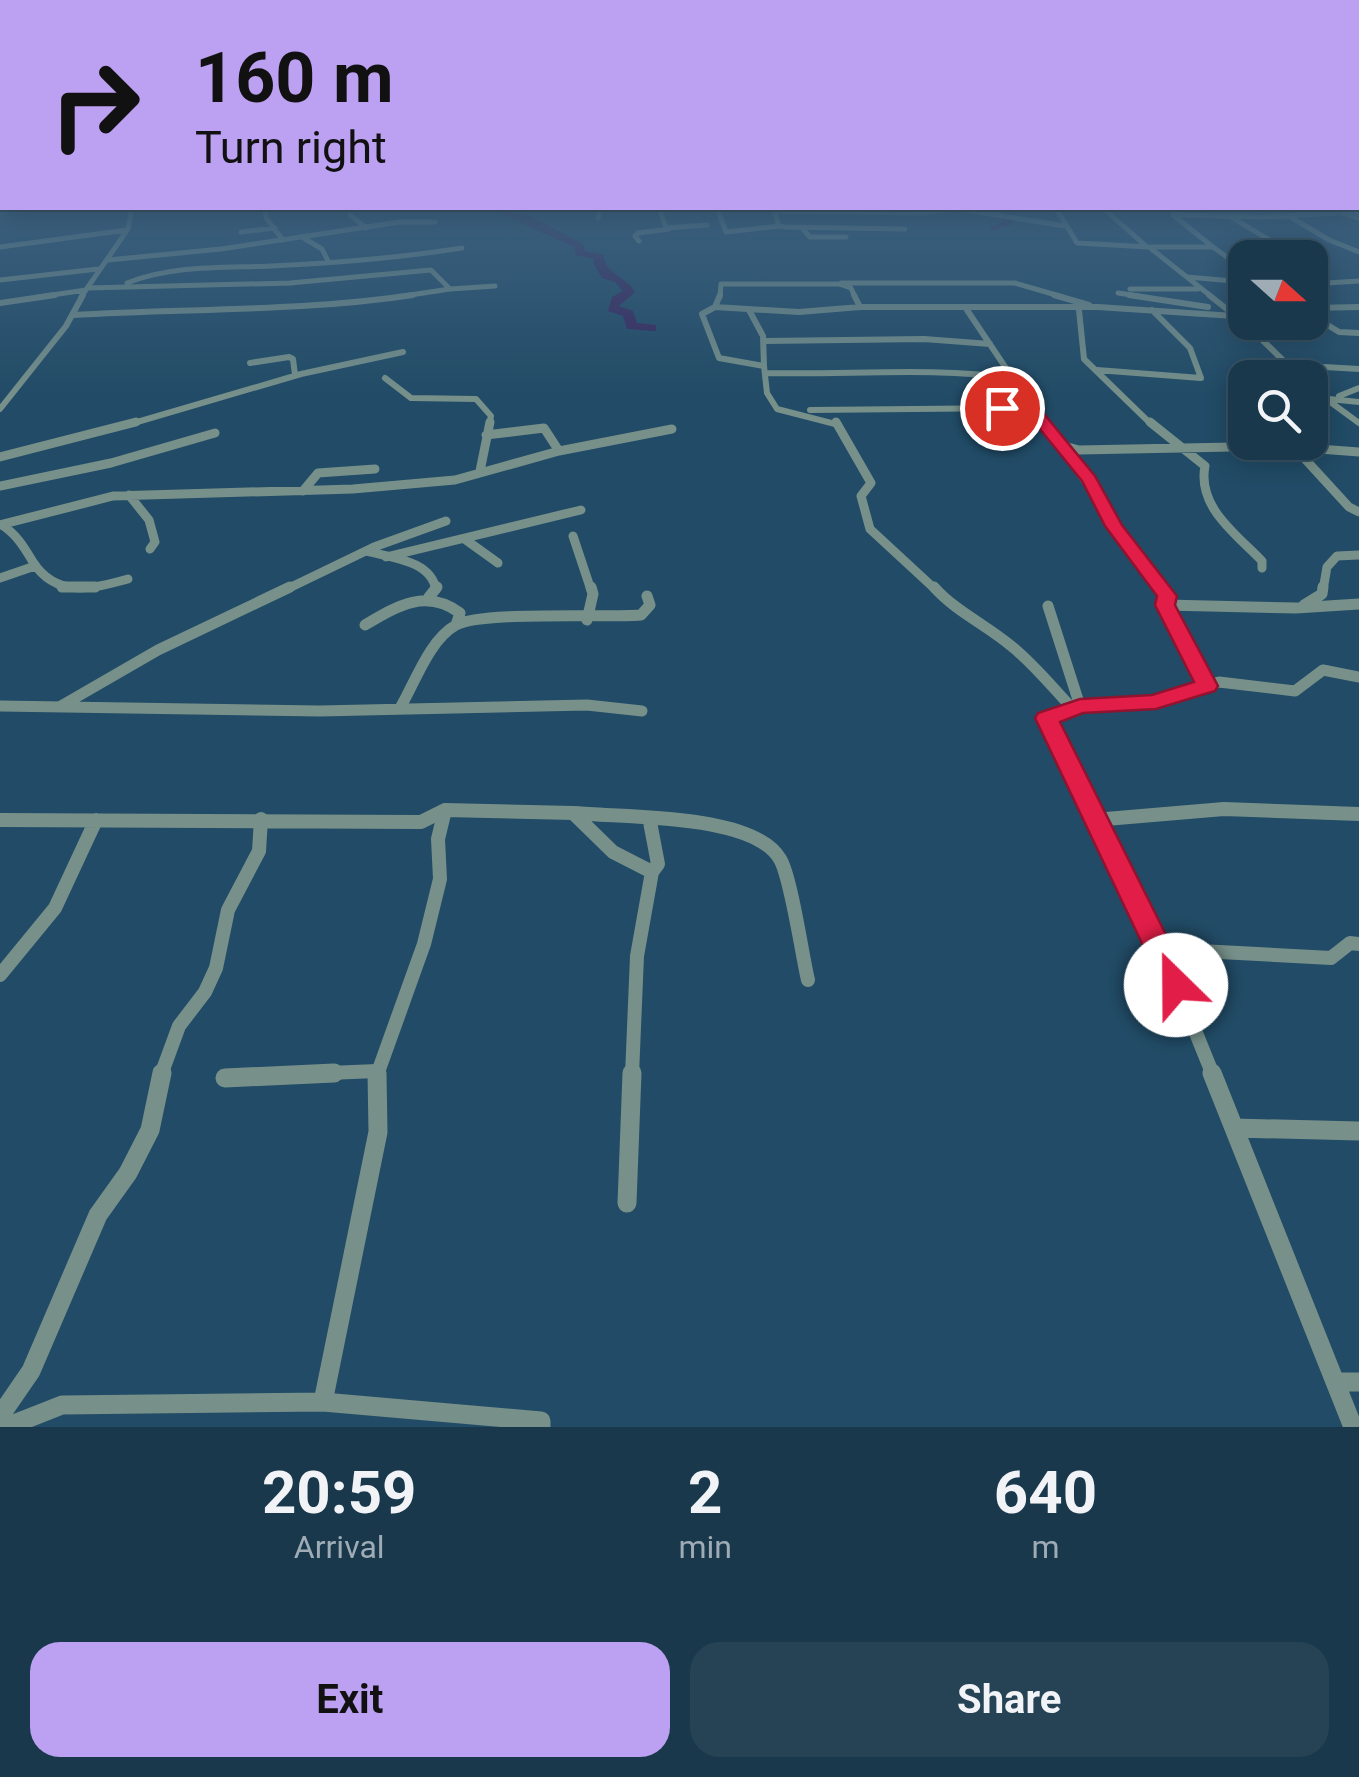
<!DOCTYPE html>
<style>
:root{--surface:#19384c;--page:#264356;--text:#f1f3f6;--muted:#9facb5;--line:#375264;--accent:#bca0f2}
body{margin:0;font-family:Roboto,sans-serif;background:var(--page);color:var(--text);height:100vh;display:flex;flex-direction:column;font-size:38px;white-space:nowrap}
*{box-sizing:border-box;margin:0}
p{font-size:32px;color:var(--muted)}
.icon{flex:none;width:55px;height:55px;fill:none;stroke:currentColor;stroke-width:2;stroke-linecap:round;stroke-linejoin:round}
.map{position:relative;height:1427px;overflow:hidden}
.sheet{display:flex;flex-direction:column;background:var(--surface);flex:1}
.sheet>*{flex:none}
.guide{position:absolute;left:0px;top:0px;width:1360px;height:210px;box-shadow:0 5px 25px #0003,0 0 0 2px var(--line);background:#bca0f2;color:#111;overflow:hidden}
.needle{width:65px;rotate:111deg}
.fabs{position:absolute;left:1228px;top:240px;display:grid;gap:20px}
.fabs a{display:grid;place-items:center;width:100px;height:100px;border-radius:20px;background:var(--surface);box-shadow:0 5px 25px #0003,0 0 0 2px var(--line);font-size:50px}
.pin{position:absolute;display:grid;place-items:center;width:85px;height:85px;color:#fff;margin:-42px;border:5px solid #fff;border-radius:50%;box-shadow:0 2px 10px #0007}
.me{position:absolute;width:110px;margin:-55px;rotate:337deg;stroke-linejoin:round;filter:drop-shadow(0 0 8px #0008)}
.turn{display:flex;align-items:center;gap:35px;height:210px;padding:0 30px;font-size:45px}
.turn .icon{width:130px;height:130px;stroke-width:2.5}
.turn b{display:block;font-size:70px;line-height:85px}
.eta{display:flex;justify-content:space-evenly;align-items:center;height:170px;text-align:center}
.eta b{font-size:60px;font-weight:700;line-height:70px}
.primary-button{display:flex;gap:20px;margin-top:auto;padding:20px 30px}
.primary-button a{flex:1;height:115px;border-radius:30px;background:var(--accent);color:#111;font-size:40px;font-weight:700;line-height:115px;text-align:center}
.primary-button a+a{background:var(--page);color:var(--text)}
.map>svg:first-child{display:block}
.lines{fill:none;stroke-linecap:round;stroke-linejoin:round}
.river{fill:#39235a;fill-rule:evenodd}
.minor-far5{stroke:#77908a;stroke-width:5}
.minor-far4{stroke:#77908a;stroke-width:6}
.minor-far3{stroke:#77908a;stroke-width:9}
.minor-far2{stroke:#77908a;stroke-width:11}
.minor-far1{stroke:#77908a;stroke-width:14}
.minor{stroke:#77908a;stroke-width:19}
.tertiary{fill:#77908a;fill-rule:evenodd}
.route{fill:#e11d48;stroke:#92132f;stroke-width:2.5}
</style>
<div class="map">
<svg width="1359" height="1427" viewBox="0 0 1359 1427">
<rect width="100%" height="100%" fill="#214b66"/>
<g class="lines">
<!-- river -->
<path class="river" d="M488,208C519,206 556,229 583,244L585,251L604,255C604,274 626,276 635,292L619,306L633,311L637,323L656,325V331L627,329L623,316L608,311L612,297L623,291L615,282L602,278L593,263L594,259L576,255L574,247Z
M1016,208H1028L1014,215L1011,225L991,231V227L1003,221L1006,212Z"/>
<!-- minor-far5 -->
<path class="minor-far5" d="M265,208L266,218L283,240
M659,208L666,228L707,225
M717,208L726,232L779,226
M773,208L779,226L785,227L905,229
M953,208L1065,226
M1056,208L1077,243L1149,247
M1103,208L1146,246
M775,211L925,213L956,208
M1343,214L1359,213
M350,215L366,228
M1289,216L1329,240L1359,252
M598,218L601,208
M1233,218L1299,258
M802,228L810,237H846
M241,232L275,228
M302,237L322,249L328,261
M639,241L635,236L638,233L669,229
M0,247L127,230
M1213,247L1245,270
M108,260L221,249L400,222H435
M1310,265L1324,281
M1187,277L1245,282
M0,280L98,269
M127,283C171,265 224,268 271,266C336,263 398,258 462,248
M841,283H1015L1063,297
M1310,284L1359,281
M87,288L290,283L431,270L450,289L495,286
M1130,289H1198
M1118,293L1145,297
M38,297L86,290
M81,297L128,229L132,208
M397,297L450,289
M720,297L721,284H839L851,288L855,297
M1212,297L1149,247H1213L1173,215L1264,217L1338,213"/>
<!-- minor-far4 -->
<path class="minor-far4" d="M720,295L715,307L799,312L860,307
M854,295L860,307
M1054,295L1089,305
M1129,295L1208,307
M1209,295L1247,325L1301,378
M0,303L55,295
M715,307L702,314L719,358L764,366L767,393L777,409L839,425
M860,307H1098L1234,316
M1310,308L1359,307
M749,310L763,336L764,366
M967,310L1044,425
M1079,310L1084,359L1152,425
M1310,314L1339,332L1359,333
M72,315C186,308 300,312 413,295
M764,341L924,339L990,344
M250,363L289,357L293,359L295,375
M1290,365L1359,369
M1097,370L1201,378L1190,348L1152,310
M765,373C849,375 931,367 1014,378
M385,378L411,398L476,399L491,416L489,425
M1310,387L1359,423
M1339,396L1359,388
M1329,399L1359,402
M0,409L66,326L83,295
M810,410L1030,408
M127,425L301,374L403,352"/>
<!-- minor-far3 -->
<path class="minor-far3" d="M836,422L871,483L861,496L870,529L936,590
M1042,422C1086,476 1120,534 1162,590
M1150,422L1205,466C1197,507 1236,534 1262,561V568
M486,435L544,428L559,451
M1064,446L1079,450L1279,446L1359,452
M1294,447L1349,507L1359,512
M0,457L136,422
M480,471L490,422
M0,486L111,463L215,433
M303,491L318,473L375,469
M129,495L149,520L155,542L150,549
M0,525L113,496L353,489L455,480L559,451L672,429
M2,525C17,535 24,547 33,562C56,598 92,589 128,579
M573,536L591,590
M466,540L498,563
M366,551C391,558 431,560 436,590
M386,557L581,510
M0,578L35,566
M285,590L374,547L446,521
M1323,590L1327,567L1337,556L1359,555"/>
<!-- minor-far2 -->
<path class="minor-far2" d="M62,587H95
M934,587C954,610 986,625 1010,645C1033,663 1052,687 1072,708
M429,597L437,587
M1165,605L1296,608L1359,604
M1304,605L1322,594L1323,587
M1048,606L1080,706
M587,620L593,594L591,587
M365,625C397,606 426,588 460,613L456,625
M1207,686L1219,682L1295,691L1323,670L1359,677
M0,706L320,711L587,705L642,711
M61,706L158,650L290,587
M400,708C415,683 429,640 456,625C482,611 604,618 641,615L650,605L647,596
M1089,802L1047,718L1080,706L1156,702L1177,692L1207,686L1165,605L1167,596L1160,587"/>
<!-- minor-far1 -->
<path class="minor-far1" d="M1087,799L1162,949L1213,1075
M575,813C625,818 753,813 780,859C791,877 802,955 808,980
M0,820L421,822L445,810L573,813L613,852L652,872
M1094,820L1224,809L1359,814
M1162,949L1331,958L1350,943L1359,944
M0,975L55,908L96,820
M161,1075L179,1026L205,992L216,968L228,910L259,851L261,819
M280,1075L377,1071
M377,1075L424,944L440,879L438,839L445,810
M632,1075L637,956L652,872L658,864L650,822"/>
<!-- minor -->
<path class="minor" d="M1212,1073L1353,1427
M225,1078L334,1073
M1234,1128L1359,1131
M627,1203L632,1073
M1336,1382H1359
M323,1402L378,1132L377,1073
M0,1416L31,1371L98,1215L128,1173L150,1130L162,1073
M6,1427L62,1405L323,1402L541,1421V1427"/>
<!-- tertiary -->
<path class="tertiary" d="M0,207L109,208H110L0,211Z
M1320,208H1327L1359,217V221Z"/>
</g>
<!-- sky -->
<linearGradient id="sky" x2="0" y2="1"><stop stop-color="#122938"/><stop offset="0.5" stop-color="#3d617f"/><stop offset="1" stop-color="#3d617f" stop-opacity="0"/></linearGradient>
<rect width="1359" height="397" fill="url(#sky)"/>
<!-- route -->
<path class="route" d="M1002,404H1036L1095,476L1122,525L1177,596L1175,605L1218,686L1215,691L1156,709L1083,713L1060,722L1191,985L1187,994L1176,998L1166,994L1035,718L1038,713L1080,699L1152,695L1194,682L1155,605L1157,596L1105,526L1082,481L1026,412H996L994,408Z"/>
</svg>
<div class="fabs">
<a><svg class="needle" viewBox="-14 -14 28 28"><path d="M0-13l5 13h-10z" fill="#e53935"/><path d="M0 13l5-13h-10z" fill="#9facb5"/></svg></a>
<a><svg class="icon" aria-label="search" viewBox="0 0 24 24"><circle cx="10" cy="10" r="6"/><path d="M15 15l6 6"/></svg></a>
</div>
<div class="pin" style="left:1002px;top:408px;background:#d93025"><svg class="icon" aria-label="arrive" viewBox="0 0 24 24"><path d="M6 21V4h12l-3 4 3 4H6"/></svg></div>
<svg class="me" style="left:1176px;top:985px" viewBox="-20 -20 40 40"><circle r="19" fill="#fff"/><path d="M0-13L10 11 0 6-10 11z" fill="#e11d48"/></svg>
<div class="guide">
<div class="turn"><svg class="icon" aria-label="right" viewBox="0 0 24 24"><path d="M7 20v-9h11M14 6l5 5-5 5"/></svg><div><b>160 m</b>Turn right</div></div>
</div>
</div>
<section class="sheet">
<div class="eta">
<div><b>20:59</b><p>Arrival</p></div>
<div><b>2</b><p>min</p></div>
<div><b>640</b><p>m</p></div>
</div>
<div class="primary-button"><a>Exit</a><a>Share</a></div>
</section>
